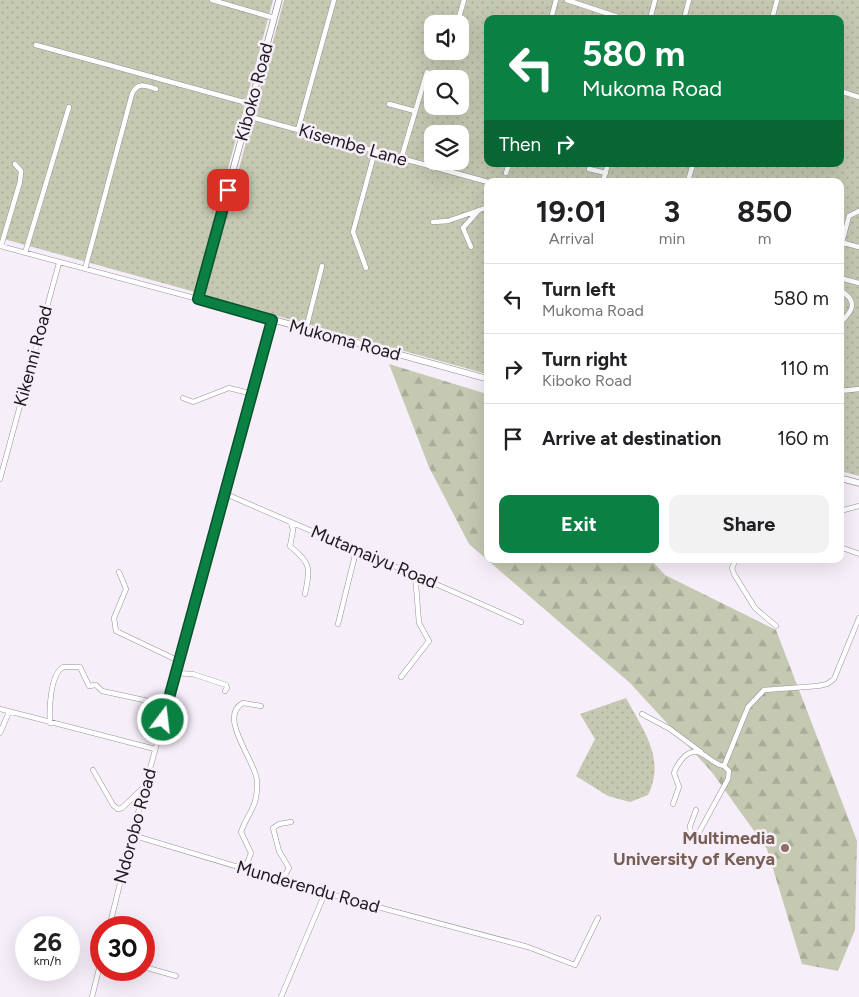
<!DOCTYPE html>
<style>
:root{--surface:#fff;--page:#f2f2f2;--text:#202124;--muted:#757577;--line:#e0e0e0;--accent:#0b8043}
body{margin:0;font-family:Figtree,sans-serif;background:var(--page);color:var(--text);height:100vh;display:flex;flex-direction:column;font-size:19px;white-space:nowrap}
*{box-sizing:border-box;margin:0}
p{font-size:16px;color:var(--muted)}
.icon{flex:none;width:28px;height:28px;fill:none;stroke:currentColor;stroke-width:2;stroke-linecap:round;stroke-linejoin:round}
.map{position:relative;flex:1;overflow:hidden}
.details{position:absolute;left:484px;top:178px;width:360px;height:385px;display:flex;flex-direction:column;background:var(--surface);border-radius:10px;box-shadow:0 5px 20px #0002}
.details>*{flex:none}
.guide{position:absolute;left:484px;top:15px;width:360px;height:152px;border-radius:10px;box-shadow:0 5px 20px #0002;background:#0b8043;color:#fff;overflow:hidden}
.buttons{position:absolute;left:424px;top:15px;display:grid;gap:10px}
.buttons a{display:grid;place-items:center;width:45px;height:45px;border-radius:10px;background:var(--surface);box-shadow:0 5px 20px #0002;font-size:25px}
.speed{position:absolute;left:15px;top:916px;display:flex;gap:10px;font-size:25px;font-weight:700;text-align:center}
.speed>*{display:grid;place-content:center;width:65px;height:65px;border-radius:50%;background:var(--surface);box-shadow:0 5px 20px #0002;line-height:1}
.speed small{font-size:12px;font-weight:400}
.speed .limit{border:8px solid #d22;background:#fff;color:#111}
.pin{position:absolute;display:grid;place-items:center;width:42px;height:42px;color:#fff;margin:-21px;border-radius:10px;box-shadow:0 2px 8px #0006}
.me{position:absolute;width:55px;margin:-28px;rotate:15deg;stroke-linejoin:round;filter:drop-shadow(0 0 4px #0008)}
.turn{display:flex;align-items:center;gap:18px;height:105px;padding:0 15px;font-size:22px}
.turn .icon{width:65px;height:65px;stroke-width:2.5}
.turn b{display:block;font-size:35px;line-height:42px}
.then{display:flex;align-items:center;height:48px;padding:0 15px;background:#0003;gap:10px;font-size:19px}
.eta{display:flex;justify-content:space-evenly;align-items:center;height:85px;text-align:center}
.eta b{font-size:30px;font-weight:700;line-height:35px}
.button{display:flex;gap:10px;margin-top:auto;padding:10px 15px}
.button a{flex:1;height:58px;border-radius:10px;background:var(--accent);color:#fff;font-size:20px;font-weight:700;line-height:58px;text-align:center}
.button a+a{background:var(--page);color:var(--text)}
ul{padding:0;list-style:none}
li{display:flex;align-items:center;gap:15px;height:70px;padding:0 15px;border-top:1px solid var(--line)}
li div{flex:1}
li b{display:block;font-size:19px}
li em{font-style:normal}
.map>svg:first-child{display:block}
.grass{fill:url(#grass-dots);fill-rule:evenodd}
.forest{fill:url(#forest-firs)}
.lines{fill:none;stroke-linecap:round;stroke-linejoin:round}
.minor-casing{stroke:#98919a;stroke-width:5.5}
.tertiary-casing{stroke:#98919a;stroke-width:7}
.minor{stroke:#fff;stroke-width:4.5}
.tertiary{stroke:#fff;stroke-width:5.5}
.route-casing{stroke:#07532c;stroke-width:12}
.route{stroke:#0b8043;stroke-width:9}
.education-dot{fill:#8d6e63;stroke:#f6eef9;stroke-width:2}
.labels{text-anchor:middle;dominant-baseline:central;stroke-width:5;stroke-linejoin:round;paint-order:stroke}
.street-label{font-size:18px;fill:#1c191d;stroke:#f6eef9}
.education-label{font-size:18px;font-weight:bold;fill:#785e54;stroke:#f6eef9;text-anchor:end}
</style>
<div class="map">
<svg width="859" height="997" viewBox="0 0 859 997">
<defs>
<pattern id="grass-dots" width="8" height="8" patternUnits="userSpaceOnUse" patternTransform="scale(1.25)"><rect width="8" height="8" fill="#c5c9b2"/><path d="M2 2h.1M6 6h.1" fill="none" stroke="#a9ac99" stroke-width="1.8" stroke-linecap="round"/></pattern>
<pattern id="forest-firs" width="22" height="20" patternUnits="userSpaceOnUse" patternTransform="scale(1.25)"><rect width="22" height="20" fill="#c5c9b2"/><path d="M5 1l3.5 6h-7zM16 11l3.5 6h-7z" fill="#a9ac99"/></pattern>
</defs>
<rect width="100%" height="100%" fill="#f6eef9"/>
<!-- grass -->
<path class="grass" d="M0,0H273L195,292L0,238Z
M284,0H859V476L840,471V181H488L487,374L205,296ZM488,19H840V164H488ZM432,24H460V51H432ZM432,79H460V106H432ZM432,134H460V161H432Z
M626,698C643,730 666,758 648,795L630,802L608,796L576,776L595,739L580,714Z"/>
<!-- forest -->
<path class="forest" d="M389,364L487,394L488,559H650L665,575L776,630L857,841L855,930L838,971L802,964L767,849L711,771L630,683L469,544L429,467Z"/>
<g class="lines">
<!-- minor casing -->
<g class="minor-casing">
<path id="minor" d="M212,0L274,18
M567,0L624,19
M551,19L556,0
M650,19L655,0
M684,19L689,0
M772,19L777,0
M457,24L464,0
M36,45L251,104
M448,56L449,51
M840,91L859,97
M389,104L415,111
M247,116L488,182
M298,130L334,0
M401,159L427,72
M589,169L606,173
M506,173L509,164
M603,181L608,164
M688,181L693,164
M433,222L448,221L488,207
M840,242L859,247
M0,246L198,299
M1,246L20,182L21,171L15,164
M471,247L463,228L479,210
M840,250L849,216L859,211
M25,253L69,107
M366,268L353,232L375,151
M85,269L132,94C137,82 145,85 156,89
M840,278L859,283
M840,290C858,301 854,310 840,323
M306,329L322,266
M840,391L859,389
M183,398L193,402L229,388L253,394
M0,479L59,263
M226,494C324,537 423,577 521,622
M840,511L859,506
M291,523L293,530L290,546C310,563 311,566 305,594
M840,547L859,554
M736,559L732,568L734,574L755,608L776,626
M119,572L126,589L114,618L116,631L179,661
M338,624L356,551
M175,673L193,674L226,685L227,688L225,691
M401,677L429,641L419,623L415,573
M0,709L155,749
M642,714L670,729L701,752
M50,723C49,710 50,675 63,667H80L89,686L96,685L102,691L167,705
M0,733L9,712
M93,770L113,805L118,809L122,808L145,786
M673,804L679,787L674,773C676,766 680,761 685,756C701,743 709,764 724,766L748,707L764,690L818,686L827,684L834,679L859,618
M696,810L690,826L691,833L698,834L728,779L729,771L724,766
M132,835L325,893L528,947L575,965L598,918
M245,869L251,853L241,832C249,810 258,808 257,781C256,761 217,717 243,703L261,706
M278,879L285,875L289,868L279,851L273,828L279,824L291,822
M109,928L132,835L272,320
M144,967L176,976
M92,997L101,961
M281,997L325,893"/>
</g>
<!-- tertiary casing -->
<g class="tertiary-casing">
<path id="tertiary" d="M279,0L198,299L488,379
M840,478L859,483"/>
</g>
<!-- minor -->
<use href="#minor" class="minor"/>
<!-- tertiary -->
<use href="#tertiary" class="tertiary"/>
</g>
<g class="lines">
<!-- route casing -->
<g class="route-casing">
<path id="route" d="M163,720L272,320L198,299L228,190"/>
</g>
<!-- route -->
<use href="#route" class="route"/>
</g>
<!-- markers -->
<circle class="education-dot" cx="785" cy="848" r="5"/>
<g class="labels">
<!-- street labels -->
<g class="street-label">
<text transform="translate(254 92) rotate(-75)">Kiboko Road</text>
<text transform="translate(353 145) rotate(16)">Kisembe Lane</text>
<text transform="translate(345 340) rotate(15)">Mukoma Road</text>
<text transform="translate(33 356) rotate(-75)">Kikenni Road</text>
<text transform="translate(374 557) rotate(23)">Mutamaiyu Road</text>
<text transform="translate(135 826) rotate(-75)">Ndorobo Road</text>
<text transform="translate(308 887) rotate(16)">Munderendu Road</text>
</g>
<!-- education labels -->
<g class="education-label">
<text x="775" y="838">Multimedia<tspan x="775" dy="21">University of Kenya</tspan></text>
</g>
</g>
</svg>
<div class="buttons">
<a><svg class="icon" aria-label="sound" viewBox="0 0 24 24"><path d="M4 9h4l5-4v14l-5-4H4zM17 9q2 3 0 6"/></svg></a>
<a><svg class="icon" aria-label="search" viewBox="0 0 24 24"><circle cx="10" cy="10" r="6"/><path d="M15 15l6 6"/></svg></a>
<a><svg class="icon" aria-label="layers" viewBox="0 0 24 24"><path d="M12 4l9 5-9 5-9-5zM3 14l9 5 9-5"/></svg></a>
</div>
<div class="speed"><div>26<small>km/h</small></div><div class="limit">30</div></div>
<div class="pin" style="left:228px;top:190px;background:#d93025"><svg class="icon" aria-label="arrive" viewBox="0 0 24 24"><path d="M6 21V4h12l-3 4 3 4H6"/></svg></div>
<svg class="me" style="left:163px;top:720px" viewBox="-20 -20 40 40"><circle r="17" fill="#0b8043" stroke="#fff" stroke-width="3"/><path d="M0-11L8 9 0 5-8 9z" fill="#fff"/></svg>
<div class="guide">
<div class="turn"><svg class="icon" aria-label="left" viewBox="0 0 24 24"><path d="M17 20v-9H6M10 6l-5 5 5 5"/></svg><div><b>580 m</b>Mukoma Road</div></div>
<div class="then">Then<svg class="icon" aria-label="right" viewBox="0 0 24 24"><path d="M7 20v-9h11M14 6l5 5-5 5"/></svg></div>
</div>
<section class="details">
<div class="eta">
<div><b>19:01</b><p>Arrival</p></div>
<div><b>3</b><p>min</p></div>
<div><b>850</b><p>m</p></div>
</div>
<ul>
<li><svg class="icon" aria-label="left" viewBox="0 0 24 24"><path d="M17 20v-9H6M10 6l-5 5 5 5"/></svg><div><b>Turn left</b><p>Mukoma Road</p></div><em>580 m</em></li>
<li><svg class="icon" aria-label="right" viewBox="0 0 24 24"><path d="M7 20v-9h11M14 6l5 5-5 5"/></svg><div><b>Turn right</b><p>Kiboko Road</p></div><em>110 m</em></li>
<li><svg class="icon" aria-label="arrive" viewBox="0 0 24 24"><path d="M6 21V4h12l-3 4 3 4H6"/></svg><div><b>Arrive at destination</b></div><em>160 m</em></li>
</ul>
<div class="button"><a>Exit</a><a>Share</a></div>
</section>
</div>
